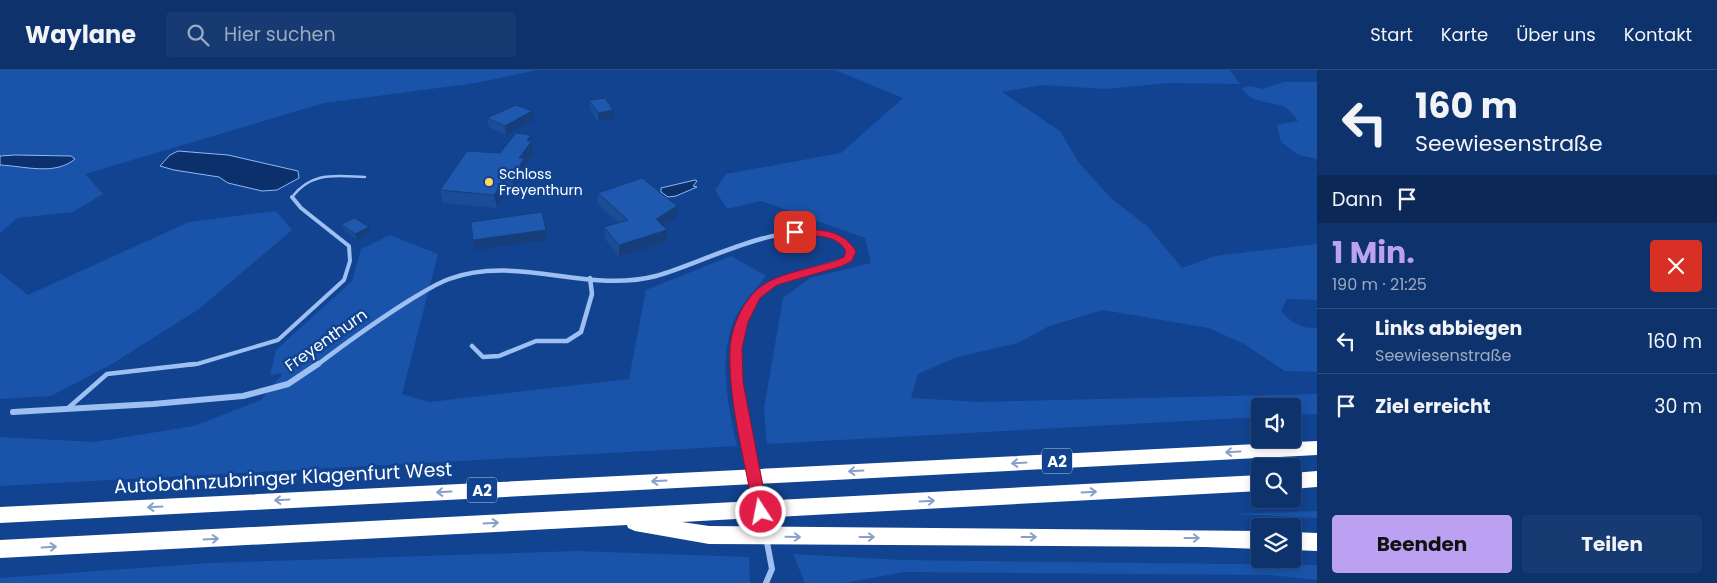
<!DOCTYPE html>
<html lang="de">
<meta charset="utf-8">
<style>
:root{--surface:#0e326c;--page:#173a72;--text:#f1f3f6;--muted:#9baac2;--line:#2e4d7f;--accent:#bca0f2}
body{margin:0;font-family:Poppins,sans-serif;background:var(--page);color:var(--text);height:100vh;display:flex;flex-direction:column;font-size:19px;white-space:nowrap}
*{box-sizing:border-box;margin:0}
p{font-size:16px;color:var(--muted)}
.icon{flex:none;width:28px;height:28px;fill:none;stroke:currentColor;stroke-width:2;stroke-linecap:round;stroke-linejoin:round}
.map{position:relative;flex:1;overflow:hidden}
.side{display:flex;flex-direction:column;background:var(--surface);width:400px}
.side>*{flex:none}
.guide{background:#0e326c;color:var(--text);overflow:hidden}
.buttons{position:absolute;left:1251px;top:328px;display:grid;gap:10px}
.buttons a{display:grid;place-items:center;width:50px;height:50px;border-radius:5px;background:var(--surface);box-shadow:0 2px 8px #0003,0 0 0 1px var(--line);font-size:25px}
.pin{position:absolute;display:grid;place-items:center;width:42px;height:42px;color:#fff;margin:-21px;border-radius:10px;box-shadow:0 2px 8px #0006}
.me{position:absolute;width:55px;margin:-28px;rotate:349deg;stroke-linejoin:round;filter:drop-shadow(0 0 4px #0008)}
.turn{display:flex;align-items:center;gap:18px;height:105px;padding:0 15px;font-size:22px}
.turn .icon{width:65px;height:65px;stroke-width:2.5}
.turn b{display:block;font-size:35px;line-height:42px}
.then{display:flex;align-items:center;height:48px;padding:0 15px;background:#0003;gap:10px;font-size:19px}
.round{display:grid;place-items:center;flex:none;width:52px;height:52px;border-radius:5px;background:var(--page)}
.summary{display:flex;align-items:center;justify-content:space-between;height:85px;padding:0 15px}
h1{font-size:30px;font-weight:700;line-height:38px;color:var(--accent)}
.button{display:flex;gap:10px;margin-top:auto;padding:10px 15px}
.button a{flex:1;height:58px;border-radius:5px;background:var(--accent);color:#111;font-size:20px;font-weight:700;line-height:58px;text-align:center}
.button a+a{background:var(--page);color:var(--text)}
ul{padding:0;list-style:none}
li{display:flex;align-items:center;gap:15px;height:65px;padding:0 15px;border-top:1px solid var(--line)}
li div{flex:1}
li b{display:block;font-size:19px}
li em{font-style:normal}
header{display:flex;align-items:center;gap:30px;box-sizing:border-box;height:70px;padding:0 25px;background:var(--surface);border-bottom:1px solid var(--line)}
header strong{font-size:24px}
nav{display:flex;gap:28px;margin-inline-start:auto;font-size:18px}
.search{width:350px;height:45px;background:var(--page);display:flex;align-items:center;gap:12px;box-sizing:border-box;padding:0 18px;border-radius:5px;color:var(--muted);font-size:19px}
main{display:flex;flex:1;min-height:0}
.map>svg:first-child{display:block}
.green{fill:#1954aa}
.water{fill:#0b306c;stroke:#8ebaf5}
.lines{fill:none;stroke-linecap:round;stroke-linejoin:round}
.lane-far2{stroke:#9dbff2;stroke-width:2.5}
.lane-far1{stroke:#9dbff2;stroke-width:4}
.lane{stroke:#9dbff2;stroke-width:4.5}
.street-far1{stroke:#9dbff2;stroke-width:4.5}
.street{stroke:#9dbff2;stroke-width:6}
.highway{fill:#fff;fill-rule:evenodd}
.wall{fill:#1b4d96}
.shaded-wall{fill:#163e7a}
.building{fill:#1f59af;stroke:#163e7a}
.oneway{stroke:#88a1c8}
.route{fill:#e11d48;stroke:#92132f}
.poi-dot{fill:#ffd85e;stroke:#124390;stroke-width:2}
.labels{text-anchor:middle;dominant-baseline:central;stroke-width:5;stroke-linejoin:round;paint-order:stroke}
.far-poi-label{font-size:14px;fill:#fff;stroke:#124390;text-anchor:start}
.shield{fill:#124390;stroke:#b8c7de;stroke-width:1}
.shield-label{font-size:15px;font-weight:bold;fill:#fff}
.street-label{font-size:16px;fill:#fff;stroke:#124390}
.near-street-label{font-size:19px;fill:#fff;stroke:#124390}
</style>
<header>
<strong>Waylane</strong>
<div class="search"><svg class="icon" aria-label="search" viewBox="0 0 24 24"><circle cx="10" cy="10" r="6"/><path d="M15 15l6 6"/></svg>Hier suchen</div>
<nav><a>Start</a><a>Karte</a><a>Über uns</a><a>Kontakt</a></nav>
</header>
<main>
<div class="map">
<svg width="1317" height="513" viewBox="0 0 1317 513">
<rect width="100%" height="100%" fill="#124390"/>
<!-- green -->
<path class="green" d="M0,0H538L476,13L324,33L85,104L103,124L73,142L17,148L0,163V95L34,98L71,86H0Z
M835,0H1230L1240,14L1168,13L1105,19L1042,15L1002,22L1060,61L1079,93L1112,129L1148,157L1182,198L1215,186L1317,174V230L1287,229L1281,240C1290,253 1302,259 1317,258V302L1285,301L1244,274L1209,258L1103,240L1049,256L1018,273L957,287L918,304L911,328L978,332L1317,324V344L1293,345L1292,336H1260V347L767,374L764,339L783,228L810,208L871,193L865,168L761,131L727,139L715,120L726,104L841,83L903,28Z
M1284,12H1317V89L1299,85L1281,72L1277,55L1298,51C1295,47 1291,42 1287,39C1276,30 1251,36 1242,18L1251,16L1262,19Z
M276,141L292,160L199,239L112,294L51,326L0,329V203L28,225L189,152Z
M390,165L438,184L402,324L429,332L629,309L646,220L731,186L766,206C758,216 749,226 742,236C715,275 727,333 737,376L0,416V367L95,372L194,356L261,330L283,303L270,305L276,280L352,211L361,179Z
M1317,441V448L1233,444Z
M577,481L749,487L750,513H0V508L210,493Z
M793,484L900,490L1317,495V510L1269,505L904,502L844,513H805Z"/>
<!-- water -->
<path class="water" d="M178,81L228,85L298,101L299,108L277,120L262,121L228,113L219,107L174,100L160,96L170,85Z
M15,85L71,86L75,89C55,106 24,96 0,95V86Z
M695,110L697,111L693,116L697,117L676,126L668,127L661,122V118Z"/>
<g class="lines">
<!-- lane-far2 -->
<path class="lane-far2" d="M293,128L292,127C312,101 335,106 365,107"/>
<!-- lane-far1 -->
<path class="lane-far1" d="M184,295L197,294L278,270L344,210L350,191L349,176L301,138L292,127"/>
<!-- lane -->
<path class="lane" d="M67,339L107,304L195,294"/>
<!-- street-far1 -->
<path class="street-far1" d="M472,276L483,287L499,286L536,271H567L581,262L592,224L590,208
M317,295C346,273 378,250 410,230C422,223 435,214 449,209C517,184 587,224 656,206C707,192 780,148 834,167C840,169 846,176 851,181L848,189C825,197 771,208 756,226C740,245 736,272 737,295"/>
<!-- street -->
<path class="street" d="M736,294L737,312L772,499L766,513
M13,342L153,334L243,326L288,314L318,294"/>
<!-- highway -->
<path class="highway" d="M1317,371V385L0,453V437Z
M1317,401V417L1292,419V403Z
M1260,405V421L682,452L709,456L1260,461V479L1205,477L709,474L635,461L628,458L627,455L0,488V470Z
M1292,462L1317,463V481L1292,480Z"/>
</g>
<!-- wall -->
<path class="wall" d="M589,30L613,49L598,52L590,39Z
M487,48L534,50L506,65L489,57Z
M531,65L533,84L525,96V101L514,123L506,122L497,138L443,133L440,120Z
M598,123L677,148L663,156L667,172L619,187L605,169L604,157L619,153L598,134Z
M341,154L371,162L357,169L343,159Z"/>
<!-- shaded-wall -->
<path class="shaded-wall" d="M613,40V49L598,52V43Z
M532,41L534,50L506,65L505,56Z
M531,65L533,84L525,96V101L514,123L512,110L519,88L527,71Z
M504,109L506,122L497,138L494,125Z
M677,136V148L656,160V149Z
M369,157L371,162L357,169L355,164Z
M546,160L547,170L475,180L473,170Z
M667,160V172L619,187V175Z"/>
<!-- building -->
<path class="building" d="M605,28L613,40L598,43L589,30Z
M516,35L532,41L505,56L487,48Z
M516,63L531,65L527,71H532L519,88H524L512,110L504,109L494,125L440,120L467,81L500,83Z
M642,108L677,136L656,149L667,160L619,175L604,157L628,150L598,123Z
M542,142L546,160L473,170L471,152Z
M355,148L369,157L355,164L341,154Z"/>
<!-- one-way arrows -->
<defs><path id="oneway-shaft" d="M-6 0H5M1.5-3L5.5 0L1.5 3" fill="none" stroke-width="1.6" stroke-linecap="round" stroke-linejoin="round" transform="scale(1.25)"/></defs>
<g class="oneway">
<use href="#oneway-shaft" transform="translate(1233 382) rotate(177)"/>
<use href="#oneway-shaft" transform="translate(1019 393) rotate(177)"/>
<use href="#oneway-shaft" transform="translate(856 401) rotate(177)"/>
<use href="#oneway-shaft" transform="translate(659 411) rotate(177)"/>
<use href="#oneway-shaft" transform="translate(444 422) rotate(177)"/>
<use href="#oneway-shaft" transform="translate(1089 422) rotate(-3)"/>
<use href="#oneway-shaft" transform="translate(282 430) rotate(177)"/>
<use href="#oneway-shaft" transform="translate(927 431) rotate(-3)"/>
<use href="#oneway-shaft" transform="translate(155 437) rotate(177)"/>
<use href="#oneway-shaft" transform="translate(491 453) rotate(-3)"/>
<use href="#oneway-shaft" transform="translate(793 467) rotate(1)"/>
<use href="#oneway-shaft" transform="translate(867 467)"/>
<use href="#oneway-shaft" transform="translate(1029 467)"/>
<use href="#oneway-shaft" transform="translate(1192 468)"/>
<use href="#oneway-shaft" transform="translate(211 469) rotate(-3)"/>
<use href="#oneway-shaft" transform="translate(49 477) rotate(-3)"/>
</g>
<!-- route -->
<path class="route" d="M795,159C819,160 841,158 856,181L852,191L842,196L777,215L760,228L748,252L742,278L743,312L768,442L766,446L761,448L756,446L754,442C745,392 728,330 730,280C731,255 746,222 770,211C787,202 816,197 835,191L844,187L846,181C834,161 811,168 792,164V160Z"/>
<!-- markers -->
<circle class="poi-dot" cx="489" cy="112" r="5"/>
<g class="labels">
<!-- far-poi labels -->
<g class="far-poi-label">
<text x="499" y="104">Schloss<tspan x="499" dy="16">Freyenthurn</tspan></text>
</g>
<!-- shield labels -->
<g class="shield">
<rect x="1042" y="378.5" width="30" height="25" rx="4"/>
<rect x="467" y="407.5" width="30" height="25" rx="4"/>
</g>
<g class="shield-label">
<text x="1057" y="391">A2</text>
<text x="482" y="420">A2</text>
</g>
<!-- street labels -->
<g class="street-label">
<text transform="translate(326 270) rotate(-35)">Freyenthurn</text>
</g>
<!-- near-street labels -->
<g class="near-street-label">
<text transform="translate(283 408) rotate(-3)">Autobahnzubringer Klagenfurt West</text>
</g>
</g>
</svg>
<div class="buttons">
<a><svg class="icon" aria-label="sound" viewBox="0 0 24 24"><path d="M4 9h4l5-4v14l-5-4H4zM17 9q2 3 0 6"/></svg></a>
<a><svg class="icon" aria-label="search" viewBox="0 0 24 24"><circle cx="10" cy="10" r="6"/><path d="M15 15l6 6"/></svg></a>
<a><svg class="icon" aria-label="layers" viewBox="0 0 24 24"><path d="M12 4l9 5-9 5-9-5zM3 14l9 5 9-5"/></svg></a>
</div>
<div class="pin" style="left:795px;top:162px;background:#d93025"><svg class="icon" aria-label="arrive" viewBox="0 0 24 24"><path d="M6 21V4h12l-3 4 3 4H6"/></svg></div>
<svg class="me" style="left:761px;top:442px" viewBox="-20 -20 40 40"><circle r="17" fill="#e11d48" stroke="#fff" stroke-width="3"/><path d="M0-11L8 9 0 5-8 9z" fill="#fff"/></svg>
</div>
<section class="side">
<div class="guide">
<div class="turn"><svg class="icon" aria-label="left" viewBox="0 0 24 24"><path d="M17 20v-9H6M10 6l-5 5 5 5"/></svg><div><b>160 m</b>Seewiesenstraße</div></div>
<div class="then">Dann<svg class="icon" aria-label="arrive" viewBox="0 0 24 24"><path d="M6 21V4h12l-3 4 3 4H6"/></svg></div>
</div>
<div class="summary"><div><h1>1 Min.</h1><p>190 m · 21:25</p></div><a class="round" style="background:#d93025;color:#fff"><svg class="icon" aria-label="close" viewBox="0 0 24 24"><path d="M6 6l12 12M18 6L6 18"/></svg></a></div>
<ul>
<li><svg class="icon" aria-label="left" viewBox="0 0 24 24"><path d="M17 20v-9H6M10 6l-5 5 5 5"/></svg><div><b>Links abbiegen</b><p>Seewiesenstraße</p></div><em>160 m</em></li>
<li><svg class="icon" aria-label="arrive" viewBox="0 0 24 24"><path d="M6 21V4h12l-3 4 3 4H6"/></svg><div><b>Ziel erreicht</b></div><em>30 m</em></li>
</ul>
<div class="button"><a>Beenden</a><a>Teilen</a></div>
</section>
</main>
